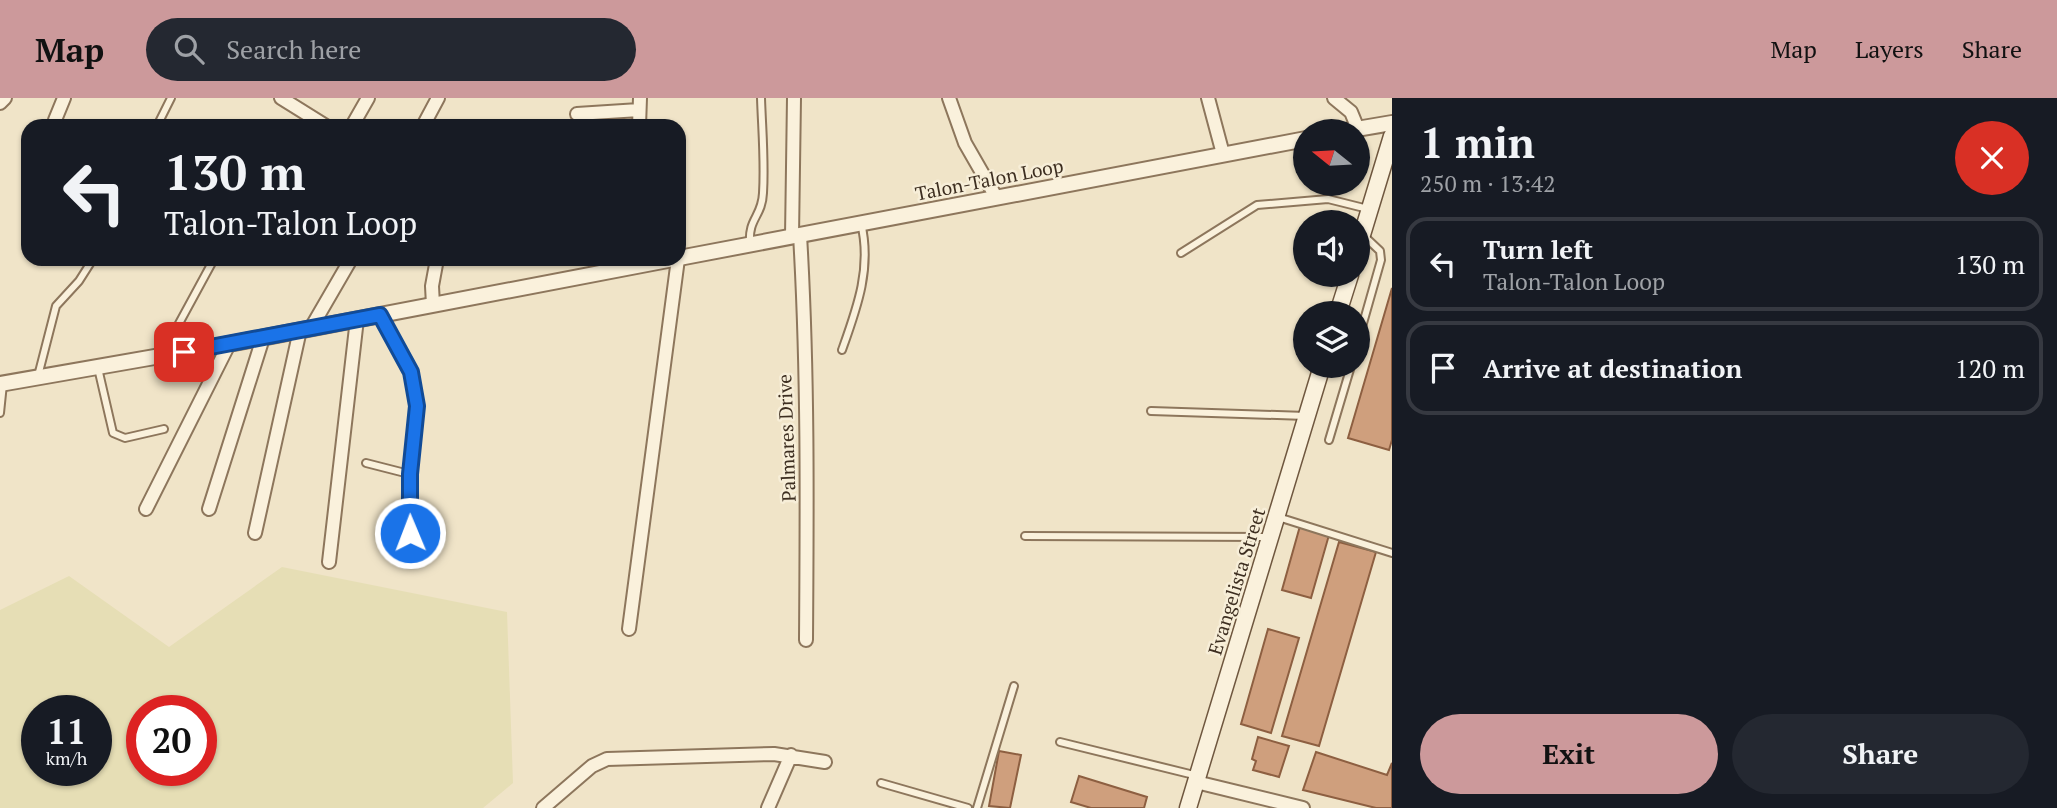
<!DOCTYPE html>
<meta charset="utf-8">
<style>
:root{--surface:#171b24;--page:#242831;--text:#f1f3f6;--muted:#9ea1a6;--line:#363941;--accent:#cc999b}
body{margin:0;font-family:"PT Serif",serif;background:var(--page);color:var(--text);height:100vh;display:flex;flex-direction:column;font-size:26px;white-space:nowrap}
*{box-sizing:border-box;margin:0}
p{font-size:23px;color:var(--muted)}
.icon{flex:none;width:38px;height:38px;fill:none;stroke:currentColor;stroke-width:2;stroke-linecap:round;stroke-linejoin:round}
.map{position:relative;flex:1;overflow:hidden}
.side{display:flex;flex-direction:column;background:var(--surface);width:665px}
.side>*{flex:none}
.hud{position:absolute;left:21px;top:21px;width:665px;height:147px;border-radius:21px;box-shadow:0 2px 5px #0004;background:#171b24;color:var(--text);overflow:hidden}
.needle{width:46px;rotate:288deg}
.tools{position:absolute;left:1293px;top:21px;display:grid;gap:14px}
.tools a{display:grid;place-items:center;width:77px;height:77px;border-radius:50%;background:var(--surface);box-shadow:0 2px 5px #0004;font-size:35px}
.speed{position:absolute;left:21px;top:597px;display:flex;gap:14px;font-size:35px;font-weight:700;text-align:center}
.speed>*{display:grid;place-content:center;width:91px;height:91px;border-radius:50%;background:var(--surface);box-shadow:0 2px 5px #0004;line-height:1}
.speed small{font-size:18px;font-weight:400}
.speed .limit{border:10px solid #d22;background:#fff;color:#111}
.pin{position:absolute;display:grid;place-items:center;width:60px;height:60px;color:#fff;margin:-30px;border-radius:14px;box-shadow:0 4px 10px #0006}
.me{position:absolute;width:77px;margin:-38px;rotate:359deg;stroke-linejoin:round;filter:drop-shadow(0 0 5px #0008)}
.turn{display:flex;align-items:center;gap:24px;height:147px;padding:0 28px;font-size:32px}
.turn .icon{width:91px;height:91px;stroke-width:2.5}
.turn b{display:block;font-size:49px;line-height:60px}
.round{display:grid;place-items:center;flex:none;width:74px;height:74px;border-radius:37px;background:var(--page)}
.head{display:flex;align-items:center;justify-content:space-between;height:119px;padding:0 28px}
h1{font-size:42px;font-weight:800;line-height:52px}
.cta{display:flex;gap:14px;margin-top:auto;padding:14px 28px}
.cta a{flex:1;height:80px;border-radius:42px;background:var(--accent);color:#111;font-size:28px;font-weight:800;line-height:80px;text-align:center}
.cta a+a{background:var(--page);color:var(--text)}
ul{padding:0;list-style:none}
li{display:flex;align-items:center;gap:21px;height:94px;margin:0 14px 10px;padding:0 14px;border:4px solid var(--line);border-radius:21px}
li div{flex:1}
li b{display:block;font-size:26px}
li em{font-style:normal}
header{display:flex;align-items:center;gap:42px;box-sizing:border-box;height:98px;padding:0 35px;background:var(--accent);color:#111}
header strong{font-size:33px}
nav{display:flex;gap:38px;margin-inline-start:auto;font-size:24px}
.search{width:490px;height:63px;background:var(--page);display:flex;align-items:center;gap:18px;box-sizing:border-box;padding:0 24px;border-radius:38px;color:var(--muted);font-size:26px}
main{display:flex;flex:1;min-height:0}
.map>svg:first-child{display:block}
.farmland{fill:#e6deb5;fill-rule:evenodd}
.building{fill:#cf9f7d;stroke:#8d5f41;stroke-width:2}
.lines{fill:none;stroke-linecap:round;stroke-linejoin:round}
.service-casing{stroke:#8d765c;stroke-width:10}
.minor-casing{stroke:#8d765c;stroke-width:16}
.tertiary-casing{stroke:#8d765c;stroke-width:18}
.secondary-casing{stroke:#6f573f;stroke-width:19}
.service{stroke:#faf1dc;stroke-width:6}
.minor{stroke:#faf1dc;stroke-width:12}
.tertiary{stroke:#faf1dc;stroke-width:14}
.secondary{stroke:#faf1dc;stroke-width:16}
.route-casing{stroke:#114b97;stroke-width:18}
.route{stroke:#1a73e8;stroke-width:12}
.labels{text-anchor:middle;dominant-baseline:central;stroke-width:5;stroke-linejoin:round;paint-order:stroke}
.street-label{font-size:19px;fill:#3d2e20;stroke:#f7eed8}
</style>
<header>
<strong>Map</strong>
<div class="search"><svg class="icon" aria-label="search" viewBox="0 0 24 24"><circle cx="10" cy="10" r="6"/><path d="M15 15l6 6"/></svg>Search here</div>
<nav><a>Map</a><a>Layers</a><a>Share</a></nav>
</header>
<main>
<div class="map">
<svg width="1392" height="710" viewBox="0 0 1392 710">
<rect width="100%" height="100%" fill="#f0e4c8"/>
<!-- farmland -->
<path class="farmland" d="M282,469L507,514L513,685L483,710H0V512L69,478L169,549ZM37,612H96V672H37ZM142,612H201V672H142Z"/>
<!-- building -->
<path class="building" d="M1392,190V342L1389,352L1348,340Z
M1300,428L1329,437L1311,500L1282,492Z
M1339,444L1376,454L1319,648L1282,638Z
M1268,531L1299,540L1271,635L1241,626Z
M1258,639L1289,648L1279,679L1253,672L1256,663L1252,661Z
M999,653L1021,657L1010,710L989,708Z
M1316,654L1387,677L1392,665V710H1376L1303,692Z
M1079,678L1147,699L1144,710H1091L1071,704Z"/>
<g class="lines">
<!-- service casing -->
<g class="service-casing">
<path id="service" d="M157,28L171,0
M750,146C748,120 762,119 763,95C765,63 762,31 761,0
M1181,155L1257,107L1328,101L1368,111
M381,218L411,274L417,308L409,376L410,435
M1358,243L1381,162L1380,153L1363,137
M842,252C857,210 872,170 861,125
M163,255L214,161
M98,270L113,335L125,340L164,331
M38,278L56,208L79,183L93,161
M1151,313L1306,318
M0,315L3,286
M1329,342L1351,268
M366,365L409,376
M1278,419L1392,455
M1025,438L1268,439
M1060,644L1198,678
M881,685L968,710
M977,710L1014,588"/>
</g>
<!-- minor casing -->
<g class="minor-casing">
<path id="minor" d="M281,0L326,28
M949,0L965,45L996,99
M1208,0L1223,56
M1334,0L1351,14L1358,31
M0,5L5,0
M577,16L639,12
M55,22L64,0
M352,28L368,0
M423,28L438,0
M639,28L640,0
M800,137C808,272 807,407 806,542
M792,138L794,0
M433,207L432,188L437,161
M311,230L351,161
M146,411L229,246
M209,411L263,240
M255,435L300,232
M329,464L357,221
M629,531L678,161
M1196,684L1303,710
M543,710L592,668L607,661L774,656L825,664
M768,710L791,657"/>
</g>
<!-- tertiary casing -->
<g class="tertiary-casing">
<path id="tertiary" d="M1345,33L1392,25
M679,160L1306,41
M0,286L229,246L673,161"/>
</g>
<!-- secondary casing -->
<g class="secondary-casing">
<path id="secondary" d="M1358,150L1392,38
M1338,215L1350,177
M1188,710L1322,268"/>
</g>
<!-- service -->
<use href="#service" class="service"/>
<!-- minor -->
<use href="#minor" class="minor"/>
<!-- tertiary -->
<use href="#tertiary" class="tertiary"/>
<!-- secondary -->
<use href="#secondary" class="secondary"/>
</g>
<g class="lines">
<!-- route casing -->
<g class="route-casing">
<path id="route" d="M184,254L380,217L411,274L417,308L410,376V435"/>
</g>
<!-- route -->
<use href="#route" class="route"/>
</g>
<g class="labels">
<!-- street labels -->
<g class="street-label">
<text transform="translate(989 81) rotate(-11)">Talon-Talon Loop</text>
<text transform="translate(786 340) rotate(-92)">Palmares Drive</text>
<text transform="translate(1236 483) rotate(-73)">Evangelista Street</text>
</g>
</g>
</svg>
<div class="tools">
<a><svg class="needle" viewBox="-14 -14 28 28"><path d="M0-13l5 13h-10z" fill="#e53935"/><path d="M0 13l5-13h-10z" fill="#9ea1a6"/></svg></a>
<a><svg class="icon" aria-label="sound" viewBox="0 0 24 24"><path d="M4 9h4l5-4v14l-5-4H4zM17 9q2 3 0 6"/></svg></a>
<a><svg class="icon" aria-label="layers" viewBox="0 0 24 24"><path d="M12 4l9 5-9 5-9-5zM3 14l9 5 9-5"/></svg></a>
</div>
<div class="speed"><div>11<small>km/h</small></div><div class="limit">20</div></div>
<div class="pin" style="left:184px;top:254px;background:#d93025"><svg class="icon" aria-label="arrive" viewBox="0 0 24 24"><path d="M6 21V4h12l-3 4 3 4H6"/></svg></div>
<svg class="me" style="left:410px;top:435px" viewBox="-20 -20 40 40"><circle r="17" fill="#1a73e8" stroke="#fff" stroke-width="3"/><path d="M0-11L8 9 0 5-8 9z" fill="#fff"/></svg>
<div class="hud">
<div class="turn"><svg class="icon" aria-label="left" viewBox="0 0 24 24"><path d="M17 20v-9H6M10 6l-5 5 5 5"/></svg><div><b>130 m</b>Talon-Talon Loop</div></div>
</div>
</div>
<section class="side">
<div class="head"><div><h1>1 min</h1><p>250 m · 13:42</p></div><a class="round" style="background:#d93025;color:#fff"><svg class="icon" aria-label="close" viewBox="0 0 24 24"><path d="M6 6l12 12M18 6L6 18"/></svg></a></div>
<ul>
<li><svg class="icon" aria-label="left" viewBox="0 0 24 24"><path d="M17 20v-9H6M10 6l-5 5 5 5"/></svg><div><b>Turn left</b><p>Talon-Talon Loop</p></div><em>130 m</em></li>
<li><svg class="icon" aria-label="arrive" viewBox="0 0 24 24"><path d="M6 21V4h12l-3 4 3 4H6"/></svg><div><b>Arrive at destination</b></div><em>120 m</em></li>
</ul>
<div class="cta"><a>Exit</a><a>Share</a></div>
</section>
</main>
